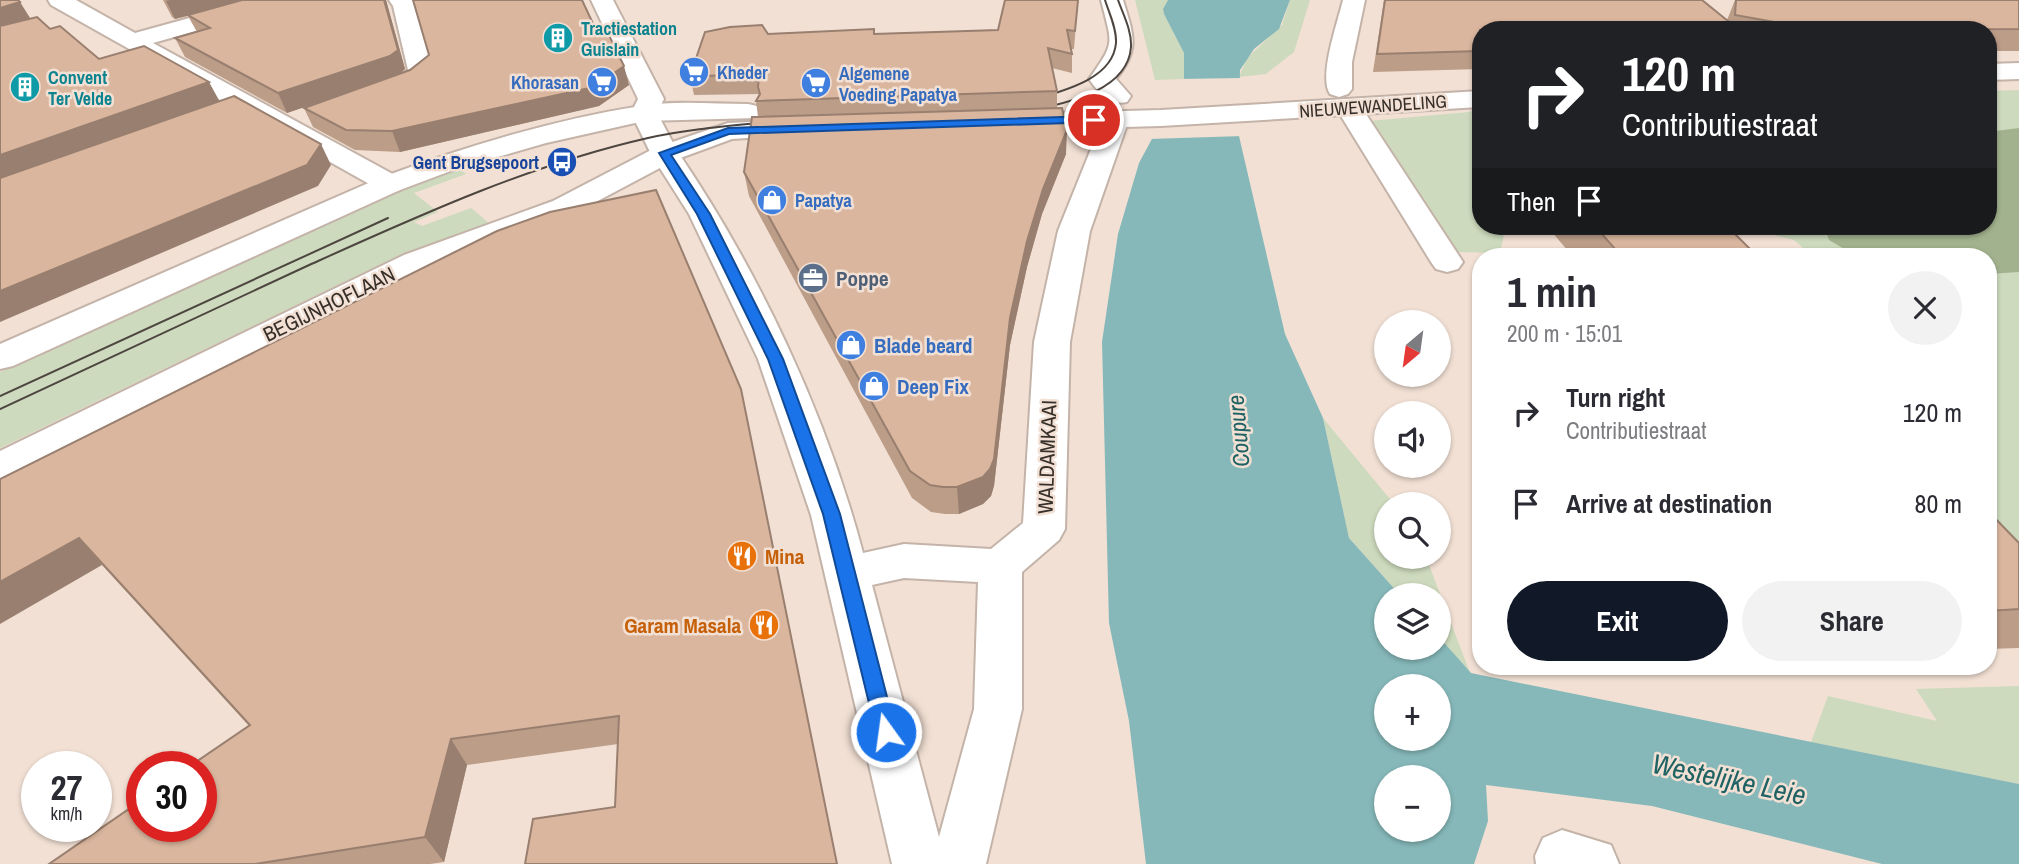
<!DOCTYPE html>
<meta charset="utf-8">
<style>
:root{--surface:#fff;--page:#f2f2f3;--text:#2b2b33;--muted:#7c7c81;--accent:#111827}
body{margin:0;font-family:"Archivo Narrow",sans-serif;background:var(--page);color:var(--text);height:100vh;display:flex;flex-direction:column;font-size:26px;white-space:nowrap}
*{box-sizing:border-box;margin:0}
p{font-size:23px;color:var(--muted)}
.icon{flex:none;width:38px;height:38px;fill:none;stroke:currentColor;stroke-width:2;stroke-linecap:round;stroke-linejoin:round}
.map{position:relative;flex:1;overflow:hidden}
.details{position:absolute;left:1472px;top:248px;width:525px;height:427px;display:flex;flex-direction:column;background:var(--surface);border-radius:28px;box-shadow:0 2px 5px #0004}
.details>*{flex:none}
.hud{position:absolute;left:1472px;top:21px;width:525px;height:214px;border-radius:28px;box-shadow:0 2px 5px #0004;background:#202124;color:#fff;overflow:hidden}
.needle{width:46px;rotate:209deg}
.tools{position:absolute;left:1374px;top:310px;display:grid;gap:14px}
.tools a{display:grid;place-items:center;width:77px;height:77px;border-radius:50%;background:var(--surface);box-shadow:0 2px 5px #0004;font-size:35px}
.speed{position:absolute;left:21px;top:751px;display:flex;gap:14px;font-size:35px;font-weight:700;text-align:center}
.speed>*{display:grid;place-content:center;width:91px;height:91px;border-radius:50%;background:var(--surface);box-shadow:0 2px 5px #0004;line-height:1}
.speed small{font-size:18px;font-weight:400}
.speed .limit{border:10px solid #d22;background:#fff;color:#111}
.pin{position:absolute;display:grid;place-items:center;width:60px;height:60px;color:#fff;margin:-30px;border:4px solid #fff;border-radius:50%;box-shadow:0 2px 7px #0007}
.me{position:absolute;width:77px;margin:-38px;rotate:346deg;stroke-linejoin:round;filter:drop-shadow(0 0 5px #0008)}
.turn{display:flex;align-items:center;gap:24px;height:147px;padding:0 35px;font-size:32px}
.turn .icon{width:91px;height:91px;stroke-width:2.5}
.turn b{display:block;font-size:49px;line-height:60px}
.then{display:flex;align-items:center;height:66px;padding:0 35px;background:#0003;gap:14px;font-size:26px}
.round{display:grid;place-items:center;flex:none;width:74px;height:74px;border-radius:37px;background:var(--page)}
.head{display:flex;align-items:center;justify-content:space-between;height:119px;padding:0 35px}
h1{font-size:42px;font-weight:700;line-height:52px}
.cta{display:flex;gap:14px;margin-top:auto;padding:14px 35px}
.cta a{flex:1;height:80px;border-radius:42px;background:var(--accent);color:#fff;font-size:28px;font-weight:700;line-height:80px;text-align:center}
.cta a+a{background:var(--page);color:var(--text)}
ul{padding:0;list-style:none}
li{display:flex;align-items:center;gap:21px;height:91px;padding:0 35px}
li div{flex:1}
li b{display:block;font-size:26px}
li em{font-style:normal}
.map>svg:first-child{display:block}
.green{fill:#cddabd}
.forest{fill:#a2b28e}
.water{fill:#86b8b9;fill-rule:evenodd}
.pier{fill:#f2e0d4}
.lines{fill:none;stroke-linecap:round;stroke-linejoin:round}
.minor-casing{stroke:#c4b3a8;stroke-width:4}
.tertiary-casing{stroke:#c4b3a8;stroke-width:4}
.secondary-casing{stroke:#c4b3a8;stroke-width:4}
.minor{fill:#fff;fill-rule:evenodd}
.tertiary{fill:#fff;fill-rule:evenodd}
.secondary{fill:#fff;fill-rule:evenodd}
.tram{stroke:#4d453f;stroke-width:2}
.wall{fill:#bb9d88}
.shaded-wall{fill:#997f6f}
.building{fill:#dab69e;stroke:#997f6f;stroke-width:2}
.route{fill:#1a73e8;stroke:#114b97;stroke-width:2}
.labels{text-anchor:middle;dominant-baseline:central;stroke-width:5;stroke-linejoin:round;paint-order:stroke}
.far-culture-label{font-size:18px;font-weight:bold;fill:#0d838f;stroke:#f2e0d4;text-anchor:start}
.far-shop-label{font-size:18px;font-weight:bold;fill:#366cbe;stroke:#f2e0d4;text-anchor:start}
.far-street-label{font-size:18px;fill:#362f2a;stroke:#f2e0d4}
.far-transit-label{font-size:18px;font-weight:bold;fill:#164399;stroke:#f2e0d4;text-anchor:end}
.service-label{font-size:21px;font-weight:bold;fill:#4e5e75;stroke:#f2e0d4;text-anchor:start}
.street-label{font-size:21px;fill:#362f2a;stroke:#f2e0d4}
.shop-label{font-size:21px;font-weight:bold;fill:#366cbe;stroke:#f2e0d4;text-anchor:start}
.food-label{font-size:21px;font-weight:bold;fill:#c56008;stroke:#f2e0d4;text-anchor:start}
.water-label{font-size:23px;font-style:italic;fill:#1e6263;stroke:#f2e0d4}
.near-water-label{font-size:28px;font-style:italic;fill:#1e6263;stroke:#f2e0d4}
</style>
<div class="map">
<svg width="2019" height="864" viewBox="0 0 2019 864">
<rect width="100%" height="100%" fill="#f2e0d4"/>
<!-- green -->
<path class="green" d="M1135,0H1168L1163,9L1164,14L1184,53V79L1155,80Z
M1290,0H1310L1294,52L1266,74L1239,77L1247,58L1282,25Z
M2019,90V577L1988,544V257H1813L1794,240L1739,226H1988V91Z
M1480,108V226H1506L1500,253L1456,252L1396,157L1369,121L1469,112Z
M458,168L466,174L414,193L438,212L414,222L422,226L471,208L489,223L404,253L0,448V372L393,194Z
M1323,418L1394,504H1386V556L1426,557L1470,673L1439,637L1438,595H1400L1349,538Z
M2019,686V784L1811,742L1828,696L1937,721L1916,689Z"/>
<!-- forest -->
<path class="forest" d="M2019,128V272L1988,274V257H1858L1829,240L1824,226H1988V132Z"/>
<!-- water -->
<path class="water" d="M1168,0H1290L1279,29L1254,49L1240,70L1239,136L1285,334L1323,418L1349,538L1400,595H1386V648H1438L1439,637L1471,673L2019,784V864H1882L1652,806L1486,785L1488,821L1474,864H1146L1129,721L1109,623L1102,342L1118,234L1139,163L1184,79V53L1164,14L1163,9ZM1386,686H1438V738H1386ZM1386,777H1438V830H1386Z"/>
<!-- pier -->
<path class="pier" d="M1242,78L1243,136L1149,139V133L1179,79Z"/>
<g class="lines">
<!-- minor casing -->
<g class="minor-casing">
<path id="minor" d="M48,0H76L135,33L255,0H291L288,5L153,43L400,178L405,184L400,190L390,193L380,190L51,5Z
M389,0H412L415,5L434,72C422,88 394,101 375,96L371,91C379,80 397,78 408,70L393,6Z
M1101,0H1123C1133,34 1141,49 1116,79L1131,96L1127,102C1109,106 1099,93 1089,79C1116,41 1112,45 1101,0Z
M1343,0H1365L1352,62V89L1348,94L1339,97L1330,94C1318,77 1338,21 1343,0Z
M1349,100L1358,102L1463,262L1458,269L1447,272L1436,269L1431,262L1336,108L1340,102Z
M1116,111L1126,113L1129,119L1090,231L1070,342L1065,529L1059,540L1022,572V709L986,864H892L811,515L758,359L689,214L651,154L655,148L665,146L675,148C757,267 826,413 863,553L904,544L991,549L1023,523L1034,342L1058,231L1103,119L1106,113ZM904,578L978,582L974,709L939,837L872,585Z
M1562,830L1611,845L1619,864H1536L1535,856L1543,838Z"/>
</g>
<!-- tertiary casing -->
<g class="tertiary-casing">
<path id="tertiary" d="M591,0H613L664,99L657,113L679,154L675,160L665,162L655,160L651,154L631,113L638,99Z"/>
</g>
<!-- secondary casing -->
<g class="secondary-casing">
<path id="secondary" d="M2019,63V79L1988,80V64Z
M1480,91V107L1161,126L1012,130L1002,128L998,122L1002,116L1012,114L1161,110Z
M748,104L757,106L761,112L757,118L644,121L546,143L456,169L400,190L13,366L0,369V344L380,178C464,147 552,120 641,106C675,100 714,104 748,104Z
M801,120L811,122L815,128L811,134L732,139L675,160L575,213L426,269L14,478L0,482V451L404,255L553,201L655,148L728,123Z"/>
</g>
<!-- minor -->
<use href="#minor" class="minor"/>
<!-- tertiary -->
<use href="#tertiary" class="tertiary"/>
<!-- secondary -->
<use href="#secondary" class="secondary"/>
<!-- tram -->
<path class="tram" d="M1039,98C1066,90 1113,78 1116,43C1117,29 1109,13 1105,0
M1038,109C1071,102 1128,89 1131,47C1132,31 1123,14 1118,0
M0,396L388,218
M0,409C102,361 204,313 307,266C418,216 529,165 648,138C688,129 729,126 769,122"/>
</g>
<!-- wall -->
<path class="wall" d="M163,0H386L405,69L398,75L595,28L629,85L599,106L400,152L355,150L313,127L304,108L385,79L287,113L185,57L175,38L197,32L188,16L175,19L172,17Z
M1005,0H1078L1074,49H1071L1072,54V73L1052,68L1057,91V108L1066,154L1042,214L1027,267L1010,345L994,486L991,496L983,504L959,514H945L931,512L912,498L749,196L744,172L758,117L756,101L759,94L694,95L690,76L768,34H874L998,30Z
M1384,0H1702L1727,20L1735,0H2019V51H1988V30H1480V69L1373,72Z
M656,190L615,807L618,744L467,765L444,862L430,864H49L249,726L102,565L0,479Z
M1555,226H1727L1758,257H1573L1552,232Z
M1988,511L2019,543V648L1988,649Z"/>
<!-- shaded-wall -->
<path class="shaded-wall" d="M170,0H245L175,19L166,1Z
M384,0H386L405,69L398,75L287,113L278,93Z
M20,2L32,21L0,31V8Z
M624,66L629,85L599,106L400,152L392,131Z
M209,82L220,102L0,182V155Z
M1067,130L1066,154L1042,214L1027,267L1010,345L994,486L991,496L983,504L959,514L957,487L1010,318L1027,241L1043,189Z
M321,144L331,165L318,186L0,322V291Z
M79,538L102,565L0,624V582Z
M451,739L467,765L444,862L425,837Z"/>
<!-- building -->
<path class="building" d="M0,0H18L20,2L0,8Z
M242,0H384L398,50L390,56L278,93L175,38L210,28L188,15Z
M413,0H582L595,28L607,31L624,66L594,87L392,131L346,130L304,108L410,70L429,55Z
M1005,0H1078L1075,31L1067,30L1072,54L1048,48L1057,91L756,101L760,94L758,87L759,75L690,76L705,32L730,27L762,25L768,34L874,29V34L998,30Z
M1385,0H1702L1739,30H1480V51L1377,54Z
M1736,0H2019V29L1819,30L1735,15Z
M37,17L50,29L60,26L99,59L144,46L209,82L0,155V26Z
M234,96L321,144L307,165L0,291V178Z
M1062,108L1067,130L1043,189L1027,241L1010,318L994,459L990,469L983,477L957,487H943L930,485L910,471L744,172L752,117Z
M656,190L741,389L837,864H525L533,819L615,807L619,716L451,739L425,837L255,864H49L142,800V826H201V766H190L250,725L79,538L0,582V479L497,231L550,212Z
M1595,226H1727L1758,257H1622Z
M1988,511L2019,543V609L1988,611Z"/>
<!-- route -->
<path class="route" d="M1094,116L1098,117V122L729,134L671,155L710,214L783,359L840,514L896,732L893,739L886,741L879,739L876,732L823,514L768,359L697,214L659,153L728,128Z"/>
<!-- icons -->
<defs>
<g id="building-disc" transform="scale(1.575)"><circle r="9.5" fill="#0f9aa8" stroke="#f2e0d4"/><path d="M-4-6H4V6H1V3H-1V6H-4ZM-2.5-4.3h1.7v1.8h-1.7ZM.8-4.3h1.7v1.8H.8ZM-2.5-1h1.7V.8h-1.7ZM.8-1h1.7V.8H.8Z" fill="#fff"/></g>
<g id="supermarket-disc" transform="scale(1.575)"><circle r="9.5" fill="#3f7fe0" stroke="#f2e0d4"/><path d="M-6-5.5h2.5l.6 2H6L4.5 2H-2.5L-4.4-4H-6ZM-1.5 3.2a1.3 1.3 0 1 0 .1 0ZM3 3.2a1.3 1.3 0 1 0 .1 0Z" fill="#fff"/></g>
<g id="bus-disc" transform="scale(1.575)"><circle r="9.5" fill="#1a4fb4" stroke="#f2e0d4"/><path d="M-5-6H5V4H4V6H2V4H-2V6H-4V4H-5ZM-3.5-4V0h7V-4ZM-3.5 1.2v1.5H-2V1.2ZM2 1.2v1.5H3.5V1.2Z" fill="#fff"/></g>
<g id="shop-disc" transform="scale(1.575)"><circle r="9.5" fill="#3f7fe0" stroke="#f2e0d4"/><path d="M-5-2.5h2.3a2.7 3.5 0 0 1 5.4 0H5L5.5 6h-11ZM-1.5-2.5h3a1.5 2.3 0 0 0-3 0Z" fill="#fff"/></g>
<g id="office-disc" transform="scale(1.575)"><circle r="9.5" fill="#5c6f8a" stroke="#f2e0d4"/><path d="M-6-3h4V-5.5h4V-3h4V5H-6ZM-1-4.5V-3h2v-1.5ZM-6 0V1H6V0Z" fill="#fff"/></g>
<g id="restaurant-disc" transform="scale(1.575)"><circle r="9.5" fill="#e8710a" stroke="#f2e0d4"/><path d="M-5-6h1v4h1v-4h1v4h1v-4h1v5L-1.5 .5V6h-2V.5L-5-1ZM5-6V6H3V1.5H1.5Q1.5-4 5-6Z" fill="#fff"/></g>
</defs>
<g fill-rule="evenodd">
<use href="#building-disc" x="558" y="38"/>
<use href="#supermarket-disc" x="694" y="72"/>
<use href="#supermarket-disc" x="602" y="82"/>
<use href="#supermarket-disc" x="816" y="83"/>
<use href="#building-disc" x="25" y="87"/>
<use href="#bus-disc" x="562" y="162"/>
<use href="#shop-disc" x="772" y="200"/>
<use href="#office-disc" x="813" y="278"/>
<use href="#shop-disc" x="851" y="345"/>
<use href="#shop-disc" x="874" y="386"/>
<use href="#restaurant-disc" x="742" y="556"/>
<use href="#restaurant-disc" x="764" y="625"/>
</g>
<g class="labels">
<!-- far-culture labels -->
<g class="far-culture-label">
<text x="581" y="28">Tractiestation<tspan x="581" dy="21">Guislain</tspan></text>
<text x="48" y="77">Convent<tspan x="48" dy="21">Ter Velde</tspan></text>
</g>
<!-- far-shop labels -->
<g class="far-shop-label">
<text x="717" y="72">Kheder</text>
<text x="839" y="73">Algemene<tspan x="839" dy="21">Voeding Papatya</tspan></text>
<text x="579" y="82" text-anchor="end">Khorasan</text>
<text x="795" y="200">Papatya</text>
</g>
<!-- far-street labels -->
<g class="far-street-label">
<text transform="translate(1373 106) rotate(-4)">NIEUWEWANDELING</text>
</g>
<!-- far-transit labels -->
<g class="far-transit-label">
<text x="539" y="162">Gent Brugsepoort</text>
</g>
<!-- service labels -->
<g class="service-label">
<text x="836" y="278">Poppe</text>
</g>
<!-- street labels -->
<g class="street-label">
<text transform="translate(329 304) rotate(-26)">BEGIJNHOFLAAN</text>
<text transform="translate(1047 457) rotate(-88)">WALDAMKAAI</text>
</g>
<!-- shop labels -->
<g class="shop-label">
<text x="874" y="345">Blade beard</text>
<text x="897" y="386">Deep Fix</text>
</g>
<!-- food labels -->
<g class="food-label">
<text x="765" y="556">Mina</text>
<text x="741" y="625" text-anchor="end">Garam Masala</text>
</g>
<!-- water labels -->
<g class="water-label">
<text transform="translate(1238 431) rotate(-95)">Coupure</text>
</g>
<!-- near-water labels -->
<g class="near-water-label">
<text transform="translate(1729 779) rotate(12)">Westelijke Leie</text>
</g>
</g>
</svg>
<div class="tools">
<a><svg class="needle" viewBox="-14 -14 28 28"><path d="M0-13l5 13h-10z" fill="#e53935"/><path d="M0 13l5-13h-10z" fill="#7c7c81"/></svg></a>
<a><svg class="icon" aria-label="sound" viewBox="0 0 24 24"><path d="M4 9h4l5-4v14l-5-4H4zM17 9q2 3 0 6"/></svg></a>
<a><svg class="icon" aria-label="search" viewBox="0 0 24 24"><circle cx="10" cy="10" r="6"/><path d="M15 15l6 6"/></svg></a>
<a><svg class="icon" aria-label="layers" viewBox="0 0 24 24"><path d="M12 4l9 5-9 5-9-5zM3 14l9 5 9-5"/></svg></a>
<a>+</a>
<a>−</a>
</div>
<div class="speed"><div>27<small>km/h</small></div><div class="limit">30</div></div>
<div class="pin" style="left:1094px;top:120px;background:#d93025"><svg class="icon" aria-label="arrive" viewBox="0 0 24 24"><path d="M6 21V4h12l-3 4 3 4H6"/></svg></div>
<svg class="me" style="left:886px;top:732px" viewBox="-20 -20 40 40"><circle r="17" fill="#1a73e8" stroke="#fff" stroke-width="3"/><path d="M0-11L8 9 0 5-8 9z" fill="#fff"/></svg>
<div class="hud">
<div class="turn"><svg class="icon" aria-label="right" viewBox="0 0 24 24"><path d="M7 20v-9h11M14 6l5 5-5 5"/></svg><div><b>120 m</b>Contributiestraat</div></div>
<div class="then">Then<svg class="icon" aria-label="arrive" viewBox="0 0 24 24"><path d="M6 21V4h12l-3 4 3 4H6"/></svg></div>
</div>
<section class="details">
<div class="head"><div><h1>1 min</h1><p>200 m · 15:01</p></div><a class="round"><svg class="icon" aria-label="close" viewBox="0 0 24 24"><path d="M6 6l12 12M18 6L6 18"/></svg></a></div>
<ul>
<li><svg class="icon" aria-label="right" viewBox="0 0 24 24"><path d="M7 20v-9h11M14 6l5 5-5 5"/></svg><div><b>Turn right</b><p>Contributiestraat</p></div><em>120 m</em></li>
<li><svg class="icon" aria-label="arrive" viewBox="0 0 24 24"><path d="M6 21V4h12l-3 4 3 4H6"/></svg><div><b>Arrive at destination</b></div><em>80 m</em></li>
</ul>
<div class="cta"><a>Exit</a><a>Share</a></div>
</section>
</div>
